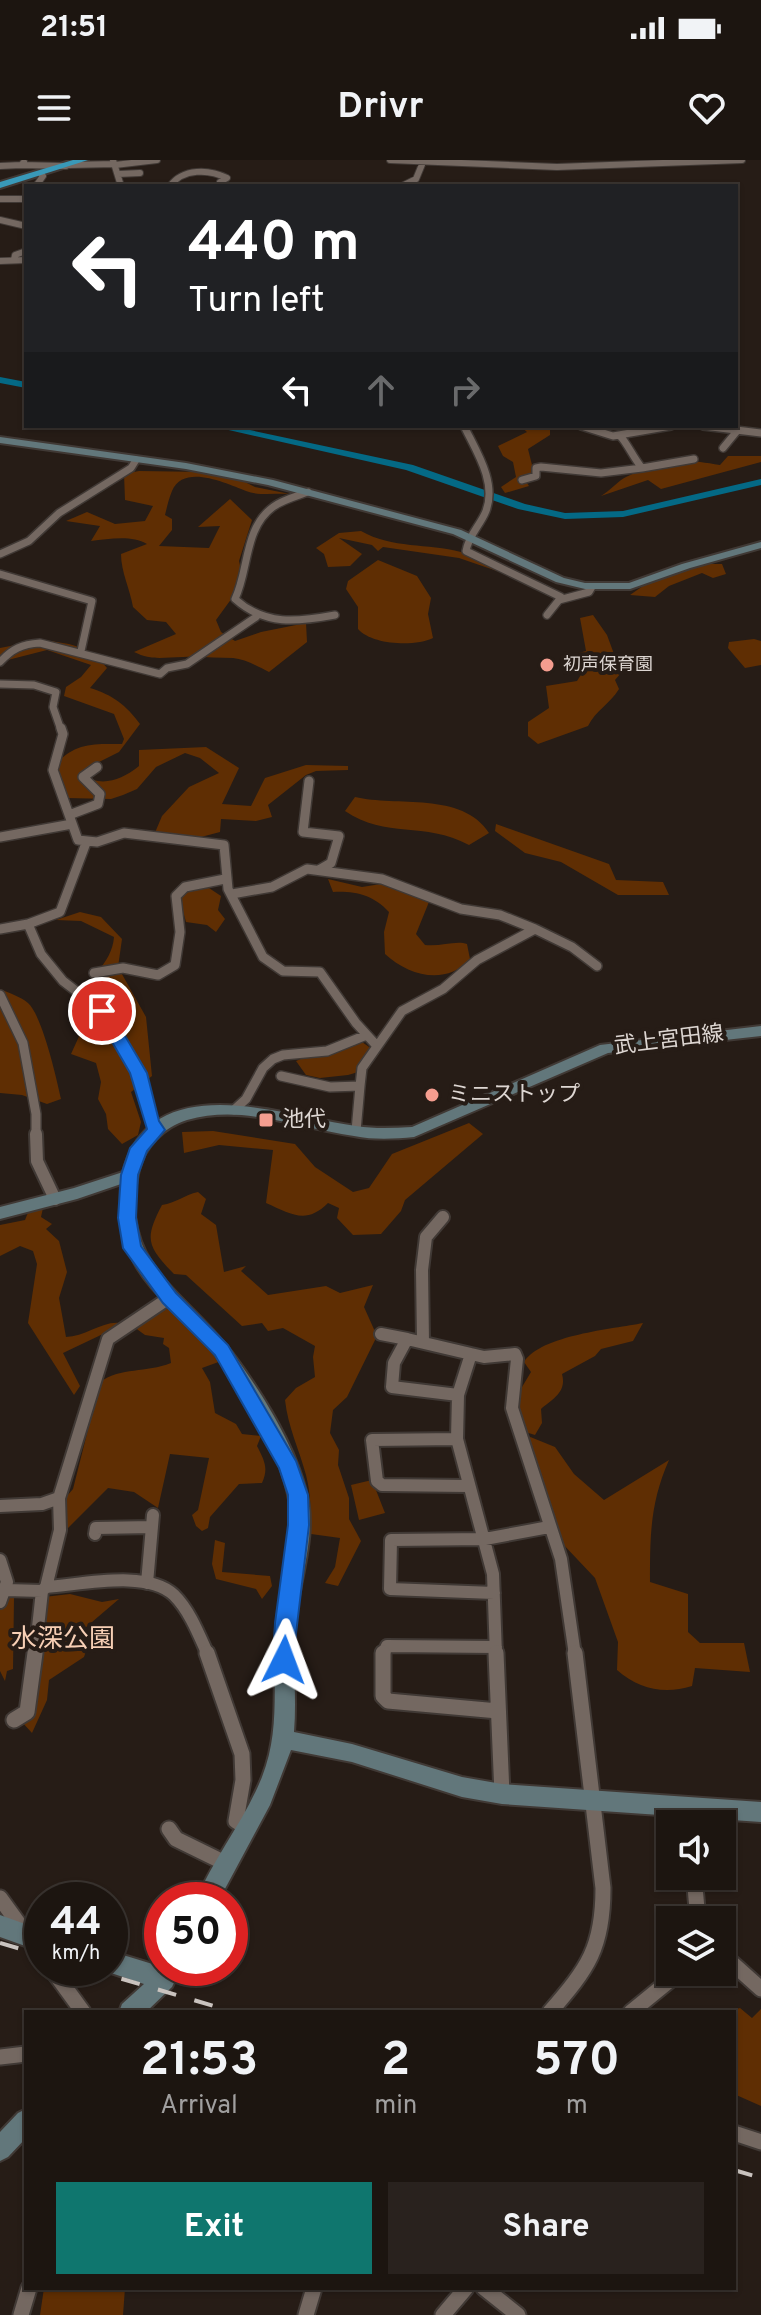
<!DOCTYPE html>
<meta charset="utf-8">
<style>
:root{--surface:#1c1510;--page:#29221e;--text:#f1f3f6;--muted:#a09f9f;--line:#3a3430;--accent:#0f766e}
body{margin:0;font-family:Overpass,"Noto Sans JP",sans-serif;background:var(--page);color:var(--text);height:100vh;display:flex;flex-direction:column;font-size:30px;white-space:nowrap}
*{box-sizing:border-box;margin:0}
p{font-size:26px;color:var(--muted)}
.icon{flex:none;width:44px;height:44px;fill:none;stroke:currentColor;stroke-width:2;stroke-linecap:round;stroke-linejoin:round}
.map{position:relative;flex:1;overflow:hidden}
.drawer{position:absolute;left:24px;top:1850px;width:712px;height:280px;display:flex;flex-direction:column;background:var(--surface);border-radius:0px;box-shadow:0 2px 6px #0004,0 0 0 2px var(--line)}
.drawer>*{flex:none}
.guide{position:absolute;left:24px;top:24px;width:714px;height:244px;border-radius:0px;box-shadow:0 2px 6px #0004,0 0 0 2px var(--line);background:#202124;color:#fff;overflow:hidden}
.fabs{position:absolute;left:656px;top:1650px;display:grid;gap:16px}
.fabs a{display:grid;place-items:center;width:80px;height:80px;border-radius:0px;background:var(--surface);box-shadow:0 2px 6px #0004,0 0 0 2px var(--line);font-size:40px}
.speed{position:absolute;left:24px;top:1722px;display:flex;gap:16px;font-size:40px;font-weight:700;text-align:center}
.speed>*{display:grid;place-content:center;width:104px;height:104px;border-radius:50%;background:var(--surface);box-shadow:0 2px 6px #0004,0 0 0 2px var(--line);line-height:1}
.speed small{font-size:20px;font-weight:400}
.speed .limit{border:12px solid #d22;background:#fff;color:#111}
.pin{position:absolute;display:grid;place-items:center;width:68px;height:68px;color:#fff;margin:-34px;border:4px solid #fff;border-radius:50%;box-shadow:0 2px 8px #0007}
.me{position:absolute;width:88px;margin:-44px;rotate:3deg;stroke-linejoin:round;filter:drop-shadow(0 0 6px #0008)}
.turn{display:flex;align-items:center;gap:28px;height:168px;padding:0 32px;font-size:36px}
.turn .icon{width:104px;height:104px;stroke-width:2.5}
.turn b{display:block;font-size:56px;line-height:68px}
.lanes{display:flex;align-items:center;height:76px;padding:0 32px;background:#0003;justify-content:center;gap:40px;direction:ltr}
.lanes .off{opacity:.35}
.eta{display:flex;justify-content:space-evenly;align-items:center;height:136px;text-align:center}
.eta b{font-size:48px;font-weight:700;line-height:56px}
.primary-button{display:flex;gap:16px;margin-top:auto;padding:16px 32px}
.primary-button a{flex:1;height:92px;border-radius:0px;background:var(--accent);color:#fff;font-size:32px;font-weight:700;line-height:92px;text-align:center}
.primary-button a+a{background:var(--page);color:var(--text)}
.status{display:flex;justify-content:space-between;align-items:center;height:56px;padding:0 40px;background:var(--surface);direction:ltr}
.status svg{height:22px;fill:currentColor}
header{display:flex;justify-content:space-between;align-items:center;height:104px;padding:0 32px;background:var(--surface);font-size:36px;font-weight:700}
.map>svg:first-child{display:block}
.green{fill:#5f2e03}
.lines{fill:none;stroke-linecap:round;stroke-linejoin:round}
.river{fill:#046985;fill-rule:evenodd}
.street-far4-casing{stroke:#403935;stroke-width:8}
.street-far3-casing{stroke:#403935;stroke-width:10}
.street-far2-casing{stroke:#403935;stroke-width:12}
.street-far1-casing{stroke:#403935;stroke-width:16}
.street-casing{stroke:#403935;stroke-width:19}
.secondary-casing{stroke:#403935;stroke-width:4}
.highway-casing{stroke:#403935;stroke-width:4}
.street-far4{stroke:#746861;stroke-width:6}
.street-far3{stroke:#746861;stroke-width:7}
.street-far2{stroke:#746861;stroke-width:9}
.street-far1{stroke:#746861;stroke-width:12}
.street{stroke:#746861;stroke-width:15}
.secondary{fill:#62777b;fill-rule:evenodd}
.highway{fill:#3999b8;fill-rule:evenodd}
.rail{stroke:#cac3bf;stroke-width:4;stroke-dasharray:19 19;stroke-linecap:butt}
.route{fill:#1a73e8;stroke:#114b97;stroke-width:2}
.poi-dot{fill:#f59d8f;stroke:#261c16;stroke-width:3}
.labels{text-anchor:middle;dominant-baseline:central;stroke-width:8;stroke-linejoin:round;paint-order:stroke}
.far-poi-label{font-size:18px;fill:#ddd6d2;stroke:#261c16;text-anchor:start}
.street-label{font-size:22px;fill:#ddd6d2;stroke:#261c16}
.poi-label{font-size:22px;fill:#ddd6d2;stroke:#261c16;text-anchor:start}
.near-park-label{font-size:26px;fill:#f7cfb5;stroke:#261c16}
</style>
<div class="status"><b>21:51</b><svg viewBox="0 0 49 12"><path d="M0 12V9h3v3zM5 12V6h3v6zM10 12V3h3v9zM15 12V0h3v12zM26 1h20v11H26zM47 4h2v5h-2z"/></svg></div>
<header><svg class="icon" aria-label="menu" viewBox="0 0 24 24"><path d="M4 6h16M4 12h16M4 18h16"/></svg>Drivr<svg class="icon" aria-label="heart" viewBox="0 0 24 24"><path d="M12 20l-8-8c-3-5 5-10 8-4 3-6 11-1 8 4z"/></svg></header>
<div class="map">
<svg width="761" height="2155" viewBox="0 0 761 2155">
<rect width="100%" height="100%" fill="#261c16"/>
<!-- green -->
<path class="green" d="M520,266H556L550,270V275L528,289L534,313L525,320L529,326L505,333L501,327L516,317L513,302L503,296L498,286L527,272Z
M728,296H761V302L661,329L648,320L601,336C610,331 619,320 626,317C664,299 680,298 720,305Z
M139,311L206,312L237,318L255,327L290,334C276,333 258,336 246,331C227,324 184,303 172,331C169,338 167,347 165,355L172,359V370L159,386L209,388L220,366L198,367L230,339L252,360L239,401L242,414L232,438L216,460L221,472L235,481L261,472L306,463L307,482L269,512C259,507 245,499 233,498C217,498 199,496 183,497C164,497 152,501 134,492L176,474L166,462L147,460L133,447C130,429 121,412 121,394L147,384C132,375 109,379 91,381L100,366L66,361L87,352L115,364L145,361L153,346L125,340L124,314Z
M361,371C392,389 428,383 461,392C480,397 498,407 514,417L459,398L383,387L378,391L372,385L339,378L362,394L350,406L328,407L324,394L316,388L339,373Z
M378,400L417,416L431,438L428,454L433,478C415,487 372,485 358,469V447L346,429L348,421Z
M708,404H722L726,414L713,418L702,413L669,426L655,437L630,435L650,421Z
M593,455L607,475L621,513L615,520L619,529C610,544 596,550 588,566L538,584L528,576V562L549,548L546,526L577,521L584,510L563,497L586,491L580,458Z
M754,479L761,481V505L745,508L728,488L729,482Z
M41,480C67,483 90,485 107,508L90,528C113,535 126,545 140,564L119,592L83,610L81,615C102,627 120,621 139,606V590L206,587L239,608L222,644L251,646L265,618L306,605L348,606V610L316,611L306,615L268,645L272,657L256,661L221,659L220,672L201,677L154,675L162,656L189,627L219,613L200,598L185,593L156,607L137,629L123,635L111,639L67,638L61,629L56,604C76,582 94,584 122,584L124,579L114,554L64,536L66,527L81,517L91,505L47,490L0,502V488Z
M355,637C396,647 462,631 489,673L469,685C424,661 386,679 345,651Z
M496,664L609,704L616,720L663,722L669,735H618L561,702L525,693L495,671Z
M328,719L362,727L387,723L417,727L431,737L416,774L425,785C440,787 456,780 467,784L470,799C446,826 409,816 385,794L384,772L389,752C373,735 356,731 333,732Z
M206,726L221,736L218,750L225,759L216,772L207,765L186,762L178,733Z
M80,752L101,757L122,779L118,807L146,857L152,916L131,932L141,962L138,975L122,984L108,969L106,954L98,939L101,922L96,903L71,894L86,861L75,844C86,818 112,805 114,777L81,761L56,760Z
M0,829C9,833 21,837 28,843C42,855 57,920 61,939L47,944L22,935L0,933Z
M347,879L362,882L379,894L365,910L348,915L320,918L306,915L296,901Z
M469,963L483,974L405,1040L401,1051L381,1074L353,1075L337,1058L339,1048L328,1043C306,1065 291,1054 266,1043L273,990L219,985L184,993L182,972L213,971L295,984L315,1007L353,1032L369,1028L392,994Z
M198,1032L206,1039L201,1054L216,1065L224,1112L246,1106L241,1111L268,1135L326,1126L340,1133L373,1125L364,1147L377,1176L347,1237L333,1250L330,1273L339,1290L338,1305L349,1338V1359L361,1381L338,1426L325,1423L335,1407L340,1378L311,1374C311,1354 311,1335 306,1315C299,1289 288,1267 285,1240L296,1228L315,1217L313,1197L315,1186L283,1168L268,1171L262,1163L242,1166L186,1115L174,1114C147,1086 144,1079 162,1045C176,1043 184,1035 198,1032Z
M43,1048L41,1057L52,1064L46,1069L59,1081L67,1112L59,1138L66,1177C86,1177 106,1158 124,1164L63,1193L80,1226L74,1235L28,1163L37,1104L33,1091L20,1086L0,1096V1065L25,1060L29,1050Z
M172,1146L224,1200L202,1208L210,1222L215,1253L236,1264L242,1274L261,1276L257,1286C264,1300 269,1308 262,1323L239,1324L210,1357L208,1368L202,1371L196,1366L192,1355L198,1350L209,1298L170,1294L158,1348L134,1332L108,1328L61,1375L66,1337L73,1329L100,1222C121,1207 146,1213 171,1203L169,1188L163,1184L164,1178L145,1175L134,1167Z
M643,1163L633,1181L601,1189L595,1196L562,1214C567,1232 553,1239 541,1249L542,1263L535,1275L522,1271L516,1237L531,1212L524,1202C541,1175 613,1169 643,1163Z
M523,1274L555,1287L574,1314L604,1340L669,1300C650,1343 650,1376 650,1422L688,1434V1472L700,1483H744L750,1512L695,1508L692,1526C664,1535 639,1529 617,1510L618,1482L595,1418L560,1381L548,1337Z
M372,1320L385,1353L359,1360L351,1325Z
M215,1380L225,1383L222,1412L270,1416L272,1426L262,1439L256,1429L216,1419L212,1404Z
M70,1434L102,1442L119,1439L85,1468L91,1476L84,1497L49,1520L47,1540L32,1573L21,1561L44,1437Z
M11,1436L14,1438L13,1509L7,1511L5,1521L0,1511V1450Z
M740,1848L752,1858L761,1849V1946L734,1934V1852H724Z
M44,2128H125L123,2155H40Z"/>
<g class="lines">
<!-- river -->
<path class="river" d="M0,217L26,222V228L0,223Z
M211,266H231L413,305L525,344L565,353L623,351L761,319V325L623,357L565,359L518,349L406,310Z"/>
<!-- street-far4 casing -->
<g class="street-far4-casing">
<path id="street-far4" d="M113,0L121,26
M390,0L557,7L742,0
M21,5L66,6
M69,5L115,4
M115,5L157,0
M0,6L21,5L24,2
M118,14L140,13
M36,26L43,16L41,14
M170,26C183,8 209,9 227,18L220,22L222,26
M402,26L416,19L423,2
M0,39H26
M0,60L26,66
M14,100L15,95L26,91
M0,101L26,100"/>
</g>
<!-- street-far3 casing -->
<g class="street-far3-casing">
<path id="street-far3" d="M464,266C476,291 497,322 486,351C480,366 469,374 466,391L561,437
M581,266L613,276L671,266
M703,266L761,273
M723,288L737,271
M642,308L694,299
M522,320L536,316V308L541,307L601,313L642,308C634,299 626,281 620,276
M308,332C297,336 282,340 273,347C244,368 249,410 235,439C265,466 297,462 335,455
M0,394L29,381L59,353L131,308L136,300
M0,414L92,441L81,491
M547,455L559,440L589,432L592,427
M0,502C12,489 22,484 40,483L160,514L167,508L187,504L256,457
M0,524L34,525L56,532L53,547L61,570"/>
</g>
<!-- street-far2 casing -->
<g class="street-far2-casing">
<path id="street-far2" d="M61,568L63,574L53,610L78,680L97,682L124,673L224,685L228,729L263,797L283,811L320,812L356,863L377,886
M309,621L303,672L339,676L331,703L319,710
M69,655L98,644L100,634L83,617L97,607
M0,677L72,664
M232,734L272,727L307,709L382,719L461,749L500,755L535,769L572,787L597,806
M28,764L41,794L63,821L102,851L138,913L151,963L156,970
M0,769L28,764L60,752L86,683
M94,813L123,808L158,815L175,805L180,772L176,736L185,727L225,719
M0,835L23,883L36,954V976
M281,916L330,927L360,926L362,908L402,851L443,829L477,800L535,769
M234,950L246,939L263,908L273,899L283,895L327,891L364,876
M356,971L360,926"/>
</g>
<!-- street-far1 casing -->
<g class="street-far1-casing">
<path id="street-far1" d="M36,974L37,1001L55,1039
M381,1174L407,1179
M423,1181L422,1110L426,1077L443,1057
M458,1235L392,1227L394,1203L407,1179L471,1194
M457,1279L372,1280L377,1321L382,1325L468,1326
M0,1346L42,1344L59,1338L108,1179L169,1138
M95,1374L96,1368L152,1367
M0,1400L7,1422L0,1442
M147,1423L153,1355
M46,1427L60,1370L59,1338
M6,1430L42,1431L46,1427C80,1425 147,1409 174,1435C190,1451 199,1475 208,1495
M494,1433L390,1429L391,1380L485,1379L549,1367
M35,1495L42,1431
M383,1495L387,1486L496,1487
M496,1495L493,1414L457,1279L458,1235L471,1194L484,1197L515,1194L517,1199L512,1248L561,1399L575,1495"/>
</g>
<!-- street casing -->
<g class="street-casing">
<path id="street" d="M207,1493L242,1594L243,1620L236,1661L247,1668
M383,1493V1536L388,1541L498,1551
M496,1493L502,1634
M14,1560L27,1552L35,1493
M687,1647L689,1664
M169,1669L176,1679L227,1704
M694,1716L698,1760
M0,1738L42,1796
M722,1794L761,1829
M51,1808L83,1852
M550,1852C588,1808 603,1788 603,1728L575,1493
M631,1852L680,1812
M0,1897L26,1894
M734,1973L761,1982
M484,2128L518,2155
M21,2155L29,2128
M306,2155L314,2128
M443,2155L466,2128"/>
</g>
<!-- secondary casing -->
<g class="secondary-casing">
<path id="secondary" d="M0,277L186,303L273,320L461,370L564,418L585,423H629L682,404L761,382V388L690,408L630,429H585L556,422L453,374L268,325L186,309L0,283Z
M761,866V876L608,893L414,977C394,979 374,980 354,976C299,968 243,944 187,960C164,967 144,987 139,1010C115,1106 190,1133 236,1198C264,1236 294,1285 306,1331C318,1374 299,1420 295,1463C292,1499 297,1536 294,1572L352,1584L462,1617L502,1624L761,1642V1662L502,1644L462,1637L352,1602L291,1590L270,1645L219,1740H196C214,1697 245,1660 262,1617C280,1572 273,1527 275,1479C277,1441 289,1404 291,1365C293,1311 249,1238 216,1196C163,1129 116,1122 121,1024L77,1039L0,1059V1047L74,1028L123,1012C151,905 284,956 356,966C375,969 393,968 412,967L600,885Z
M0,1755L42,1770V1792L0,1777Z
M110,1791L159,1806L162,1801V1808H181L172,1827L146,1852H119L122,1844L144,1824L102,1810L110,1808Z
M26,1949V1978L8,1997L0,2001V1972L18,1953Z"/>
</g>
<!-- highway casing -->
<g class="highway-casing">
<path id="highway" d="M73,0H88L0,28V22Z"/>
</g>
<!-- street-far4 -->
<use href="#street-far4" class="street-far4"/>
<!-- street-far3 -->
<use href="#street-far3" class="street-far3"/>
<!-- street-far2 -->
<use href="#street-far2" class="street-far2"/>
<!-- street-far1 -->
<use href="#street-far1" class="street-far1"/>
<!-- street -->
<use href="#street" class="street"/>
<!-- secondary -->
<use href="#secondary" class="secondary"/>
<!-- highway -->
<use href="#highway" class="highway"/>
<!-- rail -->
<path class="rail" d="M0,1783L42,1795
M85,1808L234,1852
M734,2010L761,2018"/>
</g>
<!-- route -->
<path class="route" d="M102,845L108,847L147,913L159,961L165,970L147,991L138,1015L136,1058L141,1086L176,1133L228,1185L296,1301L308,1335L309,1365L292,1507L284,1510L277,1507L273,1500L275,1463L288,1365V1335L279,1308L215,1195L163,1143L123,1088L118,1058L121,1015L130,988L147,969L130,913L94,851Z"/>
<!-- markers -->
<g class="poi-dot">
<circle cx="547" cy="505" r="8"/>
<circle cx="432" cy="935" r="8"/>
<rect x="258" y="952" width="16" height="16" rx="4"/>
</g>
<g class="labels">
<!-- far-poi labels -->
<g class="far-poi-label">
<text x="563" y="505">初声保育園</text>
</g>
<!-- street labels -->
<g class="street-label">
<text transform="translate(669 881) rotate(-7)">武上宮田線</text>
</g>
<!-- poi labels -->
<g class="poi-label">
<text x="448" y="935">ミニストップ</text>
<text x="282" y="960">池代</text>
</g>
<!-- near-park labels -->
<g class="near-park-label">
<text x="63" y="1480">水深公園</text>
</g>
</g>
</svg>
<div class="fabs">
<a><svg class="icon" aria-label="sound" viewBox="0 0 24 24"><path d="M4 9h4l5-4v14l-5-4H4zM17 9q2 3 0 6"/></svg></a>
<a><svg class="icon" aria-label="layers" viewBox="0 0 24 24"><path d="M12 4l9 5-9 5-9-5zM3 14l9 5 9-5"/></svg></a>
</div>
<div class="speed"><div>44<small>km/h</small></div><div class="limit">50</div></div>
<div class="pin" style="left:102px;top:851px;background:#d93025"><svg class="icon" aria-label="arrive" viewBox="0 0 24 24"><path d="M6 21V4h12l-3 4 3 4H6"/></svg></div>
<svg class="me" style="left:284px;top:1500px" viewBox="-20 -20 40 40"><path d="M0-17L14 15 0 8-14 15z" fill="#1a73e8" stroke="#fff" stroke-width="4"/></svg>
<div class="guide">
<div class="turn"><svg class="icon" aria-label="left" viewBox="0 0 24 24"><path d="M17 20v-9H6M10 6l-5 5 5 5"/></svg><div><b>440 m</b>Turn left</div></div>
<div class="lanes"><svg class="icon" aria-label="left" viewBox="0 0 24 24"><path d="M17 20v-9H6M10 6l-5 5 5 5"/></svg><svg class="icon off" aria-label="ahead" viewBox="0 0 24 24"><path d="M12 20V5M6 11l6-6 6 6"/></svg><svg class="icon off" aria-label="right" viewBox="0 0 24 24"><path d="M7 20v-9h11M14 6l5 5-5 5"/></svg></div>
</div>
<section class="drawer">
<div class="eta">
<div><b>21:53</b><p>Arrival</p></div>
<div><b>2</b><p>min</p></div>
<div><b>570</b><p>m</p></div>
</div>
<div class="primary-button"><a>Exit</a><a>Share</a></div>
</section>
</div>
